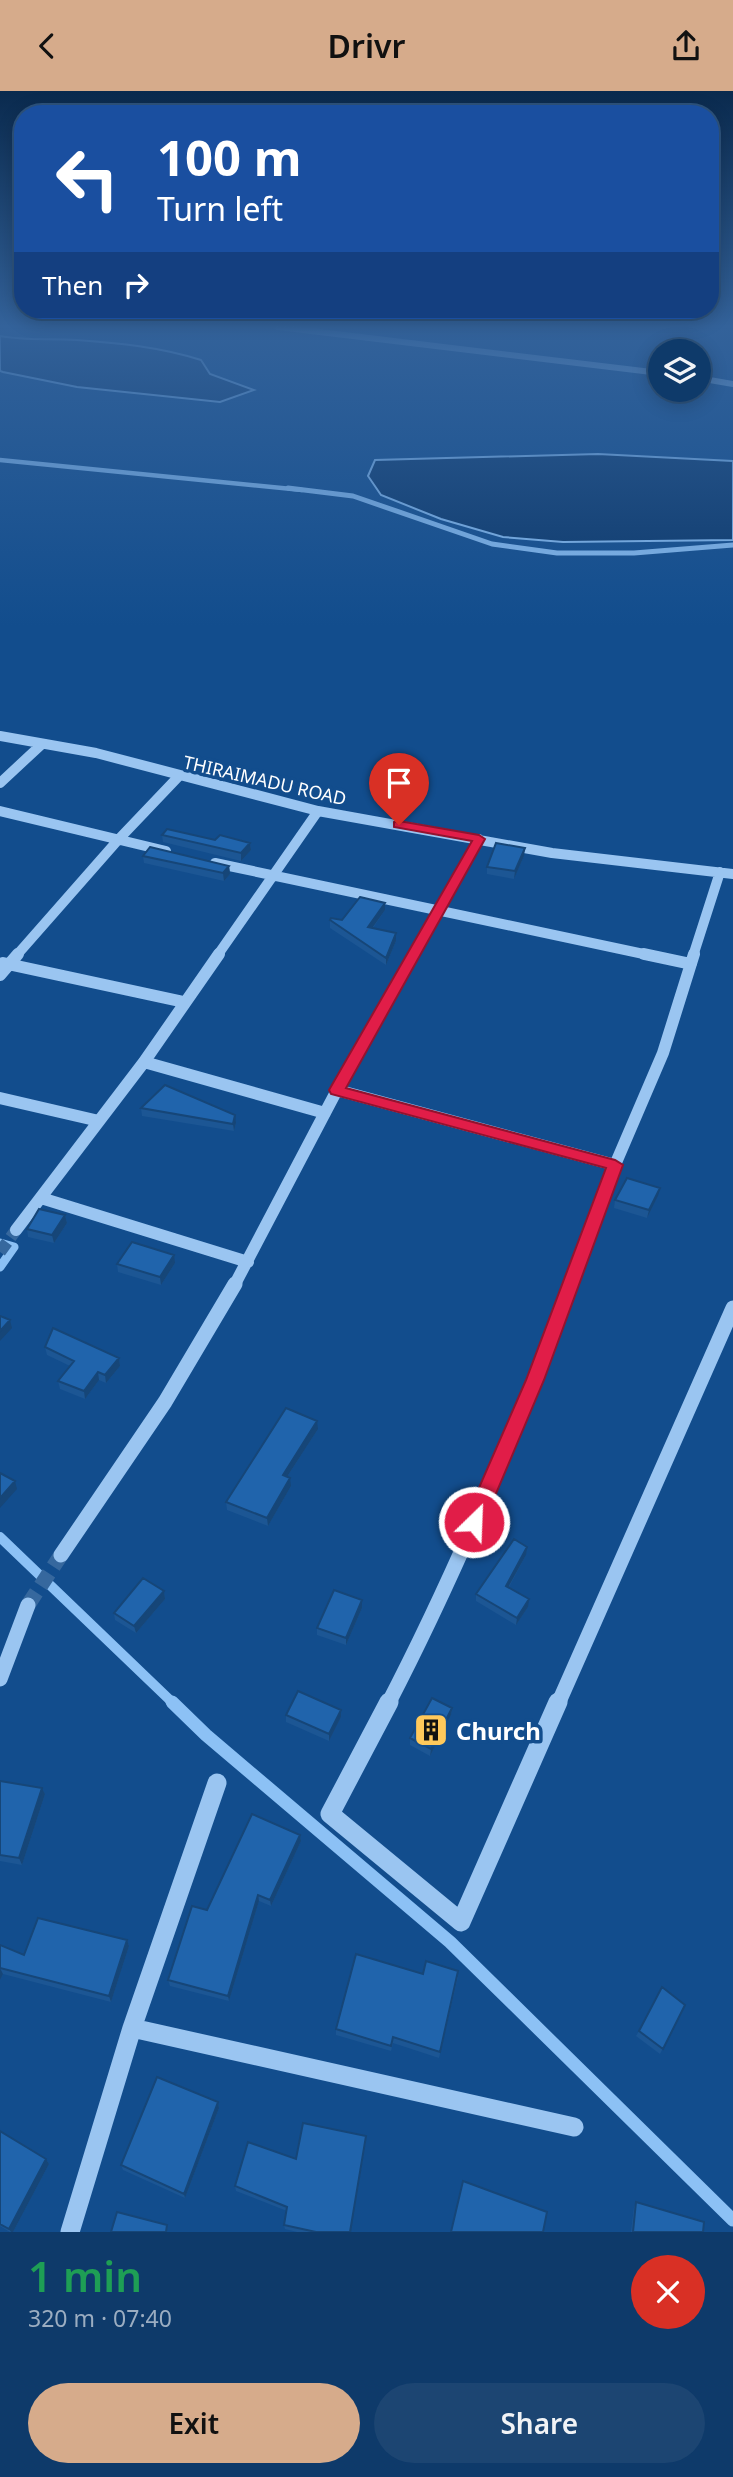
<!DOCTYPE html>
<meta charset="utf-8">
<style>
:root{--surface:#0e3a6a;--page:#1c4572;--text:#f1f3f6;--muted:#9badc1;--line:#2e547e;--accent:#d6ab8b}
body{margin:0;font-family:"Noto Sans",sans-serif;background:var(--page);color:var(--text);height:100vh;display:flex;flex-direction:column;font-size:26px;white-space:nowrap}
*{box-sizing:border-box;margin:0}
p{font-size:23px;color:var(--muted)}
.icon{flex:none;width:38px;height:38px;fill:none;stroke:currentColor;stroke-width:2;stroke-linecap:round;stroke-linejoin:round}
.map{position:relative;height:2141px;overflow:hidden}
.panel{display:flex;flex-direction:column;background:var(--surface);flex:1}
.panel>*{flex:none}
.banner{position:absolute;left:14px;top:14px;width:705px;height:214px;border-radius:28px;box-shadow:0 4px 18px #0003,0 0 0 2px var(--line);background:#1a4fa0;color:#fff;overflow:hidden}
.fabs{position:absolute;left:648px;top:248px;display:grid;gap:14px}
.fabs a{display:grid;place-items:center;width:63px;height:63px;border-radius:50%;background:var(--surface);box-shadow:0 4px 18px #0003,0 0 0 2px var(--line);font-size:35px}
.pin{position:absolute;display:grid;place-items:center;width:60px;height:60px;color:#fff;margin:-72px -30px;border-radius:50% 50% 50% 0;rotate:-45deg;box-shadow:0 0 7px #0007}
.pin .icon{rotate:45deg}
.me{position:absolute;width:77px;margin:-38px;rotate:24deg;stroke-linejoin:round;filter:drop-shadow(0 0 5px #0008)}
.turn{display:flex;align-items:center;gap:24px;height:147px;padding:0 28px;font-size:32px}
.turn .icon{width:91px;height:91px;stroke-width:2.5}
.turn b{display:block;font-size:49px;line-height:60px}
.then{display:flex;align-items:center;height:66px;padding:0 28px;background:#0003;gap:14px;font-size:26px}
.round{display:grid;place-items:center;flex:none;width:74px;height:74px;border-radius:37px;background:var(--page)}
.summary{display:flex;align-items:center;justify-content:space-between;height:119px;padding:0 28px}
h1{font-size:42px;font-weight:600;line-height:52px;color:#1e9e55}
.button{display:flex;gap:14px;margin-top:auto;padding:14px 28px}
.button a{flex:1;height:80px;border-radius:42px;background:var(--accent);color:#111;font-size:28px;font-weight:600;line-height:80px;text-align:center}
.button a+a{background:var(--page);color:var(--text)}
header{display:flex;justify-content:space-between;align-items:center;height:91px;padding:0 28px;background:var(--accent);color:#111;font-size:32px;font-weight:600}
.map>svg:first-child{display:block}
.water{fill:#0b3769;stroke:#8cc1f5;stroke-width:2}
.lines{fill:none;stroke-linecap:round;stroke-linejoin:round}
.stream-far4{stroke:#8cc1f5;stroke-width:4.5}
.stream-far3{stroke:#8cc1f5;stroke-width:5}
.stream-far2{stroke:#8cc1f5;stroke-width:9}
.stream-far1{stroke:#8cc1f5;stroke-width:10}
.stream{stroke:#8cc1f5;stroke-width:13}
.minor-tunnel-far1{stroke:#36689e;stroke-width:12;stroke-dasharray:12 6;stroke-linecap:butt}
.minor-tunnel{stroke:#36689e;stroke-width:15;stroke-dasharray:15 8;stroke-linecap:butt}
.minor-far4{stroke:#9ac5f1;stroke-width:6}
.minor-far3{stroke:#9ac5f1;stroke-width:10}
.minor-far2{stroke:#9ac5f1;stroke-width:12}
.minor-far1{stroke:#9ac5f1;stroke-width:15}
.minor{stroke:#9ac5f1;stroke-width:19}
.wall{fill:#1c5694}
.shaded-wall{fill:#164678}
.building{fill:#2064ac;stroke:#164678;stroke-width:2}
.route{fill:#e11d48;stroke:#92132f;stroke-width:2}
.labels{text-anchor:middle;dominant-baseline:central;stroke-width:7;stroke-linejoin:round;paint-order:stroke}
.far-street-label{font-size:18px;fill:#fff;stroke:#124d8d}
.near-poi-label{font-size:24px;font-weight:bold;fill:#fff;stroke:#124d8d;text-anchor:start}
</style>
<header><svg class="icon" aria-label="back" viewBox="0 0 24 24"><path d="M15 5l-7 7 7 7"/></svg>Drivr<svg class="icon" aria-label="share" viewBox="0 0 24 24"><path d="M12 15V3M7 8l5-5 5 5M5 13v7h14v-7"/></svg></header>
<div class="map">
<svg width="733" height="2141" viewBox="0 0 733 2141">
<rect width="100%" height="100%" fill="#124d8d"/>
<!-- water -->
<path class="water" d="M0,245C25,250 51,247 77,249C119,252 160,256 201,269L210,283L254,299L220,311L77,296L3,281L0,280Z
M598,363L733,370V449L563,451L503,446L441,428L381,404L368,385L375,369Z"/>
<g class="lines">
<!-- stream-far4 -->
<path class="stream-far4" d="M0,369L302,399"/>
<!-- stream-far3 -->
<path class="stream-far3" d="M288,397L353,405L492,453L557,462H634L733,454"/>
<!-- stream-far2 -->
<path class="stream-far2" d="M0,1152L14,1156L0,1176"/>
<!-- stream-far1 -->
<path class="stream-far1" d="M0,1446L174,1613"/>
<!-- stream -->
<path class="stream" d="M172,1611L206,1644L450,1851L733,2129"/>
<!-- minor-tunnel-far1 -->
<path class="minor-tunnel-far1" d="M0,1161L16,1139"/>
<!-- minor-tunnel -->
<path class="minor-tunnel" d="M28,1514L61,1464"/>
<!-- minor-far4 -->
<path class="minor-far4" d="M278,236L660,282
M698,287L733,293"/>
<!-- minor-far3 -->
<path class="minor-far3" d="M0,645L96,662L318,720L552,762L733,783
M0,692L42,653
M0,720L166,760
M215,772L653,865
M16,865L118,749L179,685
M217,865L318,720
M413,865L479,748
M693,865L720,781"/>
<!-- minor-far2 -->
<path class="minor-far2" d="M644,863L691,873
M3,872L184,911
M0,884L18,863
M144,971L325,1022
M337,999L615,1074L663,962L694,863
M0,1007L99,1030
M41,1107L248,1171
M16,1139L144,971L219,863
M234,1195L337,999L414,863
M570,1195L615,1074"/>
<!-- minor-far1 -->
<path class="minor-far1" d="M61,1464L165,1311L235,1193
M0,1588L28,1514
M388,1613C458,1478 517,1336 571,1193
M558,1613L733,1217"/>
<!-- minor -->
<path class="minor" d="M389,1611L330,1723L461,1831L558,1611
M132,1937L574,2036
M70,2141L132,1937L217,1692"/>
</g>
<!-- wall -->
<path class="wall" d="M162,744L215,749L250,752L251,759L241,770L163,751Z
M143,765L229,775L230,783L224,790L144,772Z
M524,765L514,788L487,783V776Z
M385,812V819L373,837L396,850L386,874L330,837V829H342Z
M141,1017L236,1032L234,1040L142,1025Z
M658,1105L647,1127L614,1117L615,1109Z
M65,1124L67,1132L54,1152L28,1146L27,1138Z
M175,1172L161,1194L118,1181L117,1173Z
M45,1256L119,1267L120,1275L106,1292L99,1289L85,1308L60,1298L58,1290L70,1275L47,1264Z
M318,1338L287,1386L291,1395L268,1435L227,1419L226,1411Z
M526,1464L509,1496L528,1516L516,1534L476,1510V1503Z
M164,1500L165,1508L136,1542L115,1529L114,1522Z
M362,1509V1517L346,1554L317,1544V1537Z
M452,1617L451,1624L430,1665L410,1654V1647Z
M341,1619V1626L329,1650L286,1631V1624Z
M0,1690L42,1697L45,1703L22,1774L0,1770Z
M300,1744L301,1750L271,1815L259,1810L229,1910L170,1895L168,1889Z
M127,1849L129,1855L111,1911L3,1883L0,1889V1854L24,1864Z
M423,1883L458,1886L439,1967L393,1952L391,1960L336,1944V1938Z
M685,1914L660,1963L636,1945L639,1940Z
M218,2011L219,2017L185,2107L123,2079L121,2074Z
M0,2040L46,2068L49,2073L13,2141H10L0,2135Z
M366,2049L351,2141H297L285,2138L284,2134L287,2120L236,2100L235,2095L296,2068Z
M636,2111L703,2141H631L634,2116Z"/>
<!-- shaded-wall -->
<path class="shaded-wall" d="M250,752L251,759L241,770V762Z
M525,757L524,765L514,788L515,780Z
M229,775L230,783L224,790L223,782Z
M385,812V819L368,843V836Z
M396,842V850L386,874V867Z
M235,1024L236,1032L234,1040L233,1033Z
M660,1097L658,1105L647,1127L649,1119Z
M65,1124L67,1132L54,1152L52,1144Z
M174,1164L175,1172L161,1194L160,1186Z
M10,1229L12,1237L0,1250V1240Z
M119,1267L120,1275L106,1292L105,1284Z
M98,1281L99,1289L85,1308L84,1300Z
M317,1330L318,1338L283,1392V1384Z
M290,1387L291,1395L268,1435L267,1427Z
M15,1390L17,1398L0,1417V1407Z
M527,1456L526,1464L505,1502L506,1495Z
M164,1500L165,1508L136,1542L134,1535Z
M529,1508L528,1516L516,1534L517,1527Z
M362,1509V1517L346,1554V1547Z
M452,1617L451,1624L430,1665L431,1658Z
M341,1619V1626L329,1650V1643Z
M42,1697L45,1703L22,1774L19,1767Z
M300,1744L301,1750L271,1815L270,1809Z
M258,1804L259,1810L229,1910L228,1905Z
M127,1849L129,1855L111,1911L109,1905Z
M0,1877L3,1883L0,1889Z
M218,2011L219,2017L185,2107L184,2103Z
M366,2045L351,2141H350Z
M46,2068L49,2073L13,2141H11L9,2138Z"/>
<!-- building -->
<path class="building" d="M167,738L215,749L220,744L250,752L241,762L162,744Z
M496,752L525,757L515,780L487,776Z
M150,756L229,775L223,782L143,765Z
M360,806L385,812L368,836L396,842L386,867L330,829L331,827L342,829Z
M165,994L235,1024L233,1033L141,1017Z
M627,1087L660,1097L649,1119L615,1109Z
M39,1118L65,1124L52,1144L27,1138Z
M132,1151L174,1164L160,1186L117,1173Z
M0,1225L10,1229L0,1240Z
M53,1237L119,1267L105,1284L98,1281L84,1300L58,1290L74,1270L45,1256Z
M286,1317L317,1330L283,1384L290,1387L267,1427L226,1411Z
M0,1382L15,1390L0,1407Z
M514,1448L527,1456L506,1495L529,1508L517,1527L476,1503Z
M143,1487L164,1500L134,1535L114,1522Z
M334,1499L362,1509L346,1547L317,1537Z
M298,1600L341,1619L329,1643L286,1624Z
M432,1607L452,1617L431,1658L410,1647Z
M0,1690L42,1697L19,1767L0,1764Z
M252,1723L300,1744L270,1809L258,1804L228,1905L168,1889L192,1815L207,1819Z
M38,1827L127,1849L109,1905L0,1877V1854L24,1864Z
M356,1863L423,1883L426,1870L458,1880L440,1961L393,1946L391,1955L336,1938Z
M662,1896L685,1914L663,1958L639,1940Z
M157,1986L218,2011L184,2103L121,2074Z
M303,2032L366,2045L350,2141H316L284,2134L287,2116L235,2095L248,2051L296,2068Z
M0,2040L46,2068L9,2138L0,2133Z
M463,2090L547,2121L543,2141H451Z
M636,2111L704,2131L703,2141H633Z
M117,2121L167,2134L166,2141H111Z"/>
<!-- sky -->
<linearGradient id="sky" x2="0" y2="1"><stop stop-color="#0a2a4e"/><stop offset="0.44" stop-color="#33629a"/><stop offset="1" stop-color="#33629a" stop-opacity="0"/></linearGradient>
<rect width="733" height="535" fill="url(#sky)"/>
<!-- route -->
<path class="route" d="M399,730L479,744L485,748L346,997L615,1069L623,1074L544,1289L484,1431L481,1437L474,1440L467,1437L464,1431L526,1289L606,1077L331,1003L329,999L472,750L394,736V731Z"/>
<!-- icons -->
<defs>
<g id="building-square" transform="scale(1.75)"><rect x="-9" y="-9" width="18" height="18" rx="4" fill="#ffc95b" stroke="#124d8d"/><path d="M-4-6H4V6H1V3H-1V6H-4ZM-2.5-4.3h1.7v1.8h-1.7ZM.8-4.3h1.7v1.8H.8ZM-2.5-1h1.7V.8h-1.7ZM.8-1h1.7V.8H.8Z" fill="#111"/></g>
</defs>
<g fill-rule="evenodd">
<use href="#building-square" x="431" y="1639"/>
</g>
<g class="labels">
<!-- far-street labels -->
<g class="far-street-label">
<text transform="translate(265 689) rotate(13)">THIRAIMADU ROAD</text>
</g>
<!-- near-poi labels -->
<g class="near-poi-label">
<text x="456" y="1639">Church</text>
</g>
</g>
</svg>
<div class="fabs">
<a><svg class="icon" aria-label="layers" viewBox="0 0 24 24"><path d="M12 4l9 5-9 5-9-5zM3 14l9 5 9-5"/></svg></a>
</div>
<div class="pin" style="left:399px;top:734px;background:#d93025"><svg class="icon" aria-label="arrive" viewBox="0 0 24 24"><path d="M6 21V4h12l-3 4 3 4H6"/></svg></div>
<svg class="me" style="left:474px;top:1431px" viewBox="-20 -20 40 40"><circle r="17" fill="#e11d48" stroke="#fff" stroke-width="3"/><path d="M0-11L8 9 0 5-8 9z" fill="#fff"/></svg>
<div class="banner">
<div class="turn"><svg class="icon" aria-label="left" viewBox="0 0 24 24"><path d="M17 20v-9H6M10 6l-5 5 5 5"/></svg><div><b>100 m</b>Turn left</div></div>
<div class="then">Then<svg class="icon" aria-label="right" viewBox="0 0 24 24"><path d="M7 20v-9h11M14 6l5 5-5 5"/></svg></div>
</div>
</div>
<section class="panel">
<div class="summary"><div><h1>1 min</h1><p>320 m · 07:40</p></div><a class="round" style="background:#d93025;color:#fff"><svg class="icon" aria-label="close" viewBox="0 0 24 24"><path d="M6 6l12 12M18 6L6 18"/></svg></a></div>
<div class="button"><a>Exit</a><a>Share</a></div>
</section>
